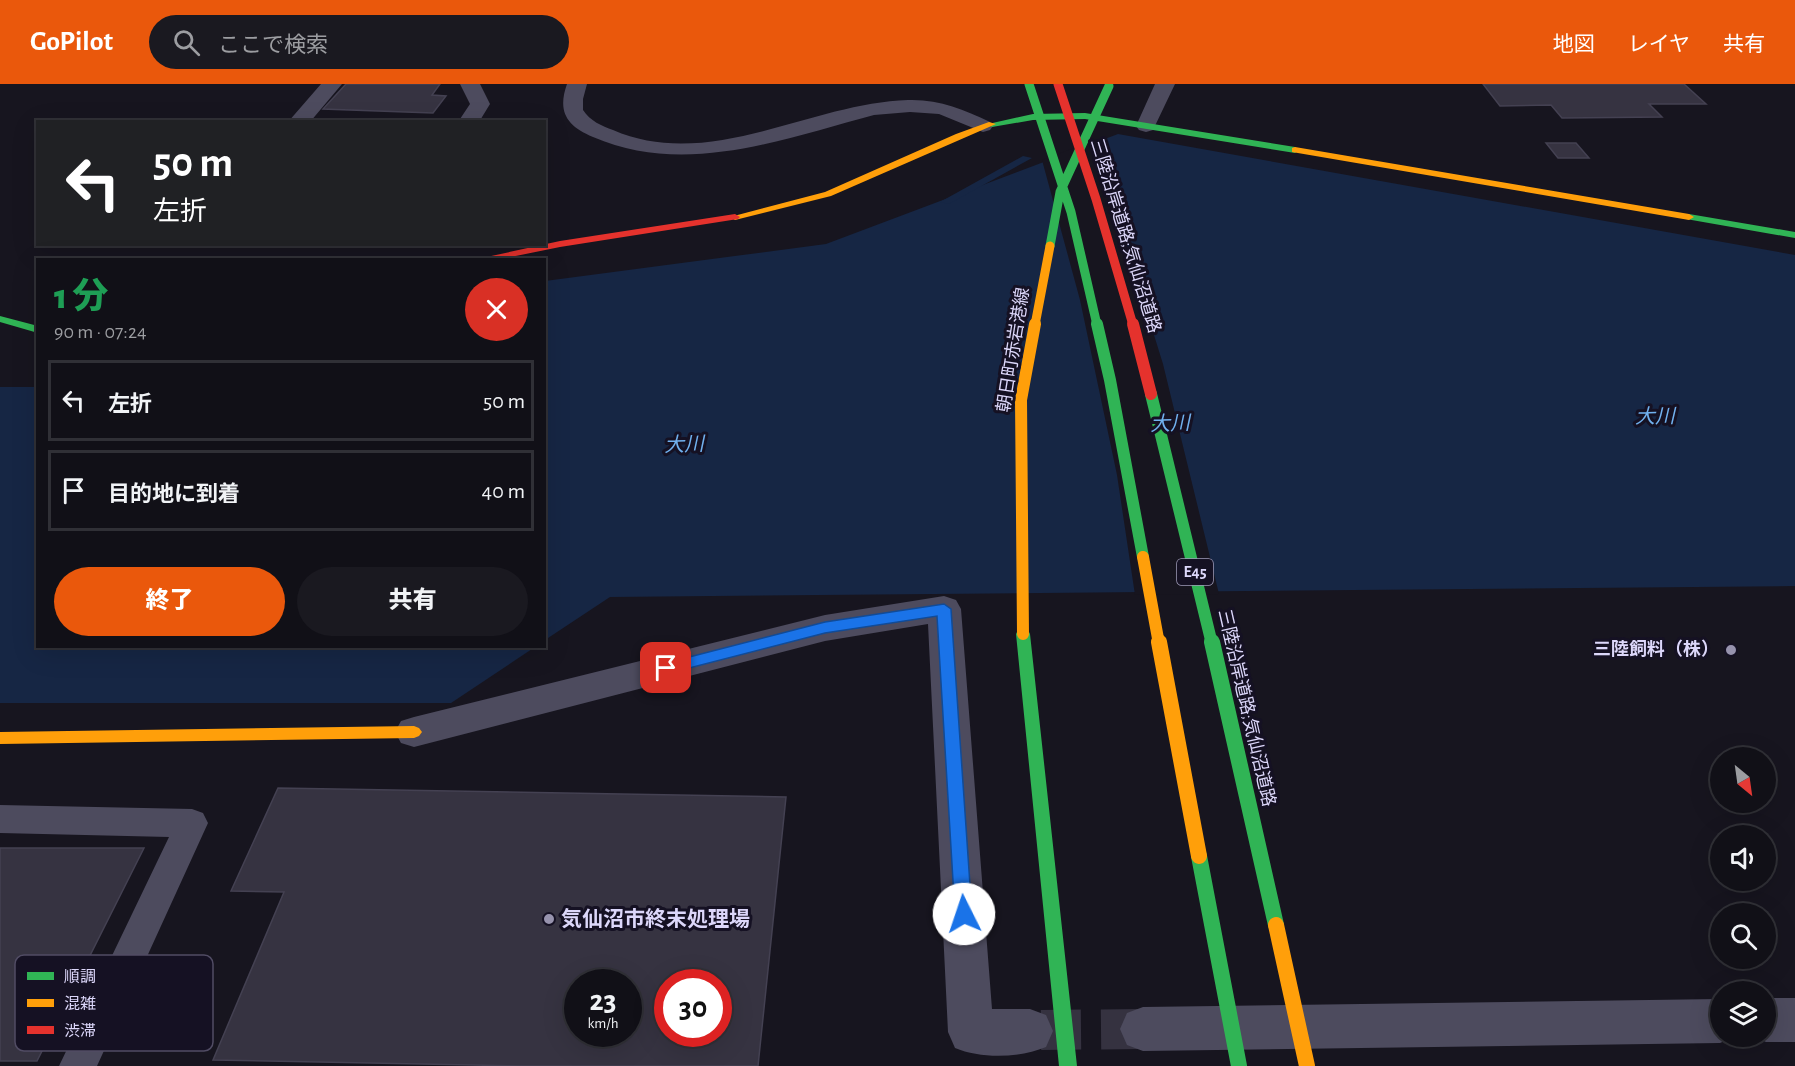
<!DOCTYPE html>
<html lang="ja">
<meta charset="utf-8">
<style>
:root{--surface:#111017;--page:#1a1920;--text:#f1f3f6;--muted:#9c9da1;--line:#303036;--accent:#ea580c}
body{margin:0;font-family:"Alegreya Sans","Noto Sans JP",sans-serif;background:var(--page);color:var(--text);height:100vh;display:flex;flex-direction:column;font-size:22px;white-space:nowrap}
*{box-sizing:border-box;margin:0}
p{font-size:20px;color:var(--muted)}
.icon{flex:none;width:33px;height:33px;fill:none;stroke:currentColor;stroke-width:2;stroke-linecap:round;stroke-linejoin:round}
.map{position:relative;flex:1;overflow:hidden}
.panel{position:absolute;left:36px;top:174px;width:510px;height:390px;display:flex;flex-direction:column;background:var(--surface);border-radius:0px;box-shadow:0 6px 24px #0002,0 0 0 2px var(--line)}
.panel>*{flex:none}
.guide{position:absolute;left:36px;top:36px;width:510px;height:126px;border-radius:0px;box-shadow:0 6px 24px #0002,0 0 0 2px var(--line);background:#202124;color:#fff;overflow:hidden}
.needle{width:39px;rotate:151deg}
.buttons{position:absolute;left:1710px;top:663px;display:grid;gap:12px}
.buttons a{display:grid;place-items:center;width:66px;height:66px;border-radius:50%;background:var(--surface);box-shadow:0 6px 24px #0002,0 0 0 2px var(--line);font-size:30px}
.speed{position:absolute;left:564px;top:885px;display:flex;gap:12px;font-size:30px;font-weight:700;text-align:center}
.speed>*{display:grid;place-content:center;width:78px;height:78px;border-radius:50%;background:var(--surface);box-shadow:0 6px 24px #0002,0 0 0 2px var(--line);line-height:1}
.speed small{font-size:15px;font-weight:400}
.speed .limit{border:9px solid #d22;background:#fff;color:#111}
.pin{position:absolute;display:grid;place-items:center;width:51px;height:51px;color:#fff;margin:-26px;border-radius:12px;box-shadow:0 3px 9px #0006}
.me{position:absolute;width:66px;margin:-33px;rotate:356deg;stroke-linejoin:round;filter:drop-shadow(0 0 4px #0008)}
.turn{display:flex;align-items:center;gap:21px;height:126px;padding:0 18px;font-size:27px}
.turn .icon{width:78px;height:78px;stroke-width:2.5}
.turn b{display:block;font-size:42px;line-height:51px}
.round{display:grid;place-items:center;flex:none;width:63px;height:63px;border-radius:32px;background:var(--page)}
.overview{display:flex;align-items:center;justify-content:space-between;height:102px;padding:0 18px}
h1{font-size:36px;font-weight:800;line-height:45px;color:#1e9e55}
.button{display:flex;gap:12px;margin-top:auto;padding:12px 18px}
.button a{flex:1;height:69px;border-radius:36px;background:var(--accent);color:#fff;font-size:24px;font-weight:800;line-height:69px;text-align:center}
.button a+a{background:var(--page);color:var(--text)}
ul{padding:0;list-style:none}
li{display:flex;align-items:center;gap:18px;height:81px;margin:0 12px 9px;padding:0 6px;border:3px solid var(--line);border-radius:0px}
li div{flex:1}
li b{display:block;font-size:22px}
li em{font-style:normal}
header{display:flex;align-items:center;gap:36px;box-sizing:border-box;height:84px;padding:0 30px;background:var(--accent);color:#fff}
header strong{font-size:28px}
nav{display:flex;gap:33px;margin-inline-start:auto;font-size:21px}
.search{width:420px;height:54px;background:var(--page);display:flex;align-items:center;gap:15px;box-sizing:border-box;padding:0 21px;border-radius:33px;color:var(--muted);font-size:22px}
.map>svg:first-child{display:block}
.water{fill:#162644}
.pier{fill:#17151f}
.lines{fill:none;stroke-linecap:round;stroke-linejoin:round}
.stream{fill:#162644;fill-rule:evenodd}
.building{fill:#363341;stroke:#444152;stroke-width:1.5;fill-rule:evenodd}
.street-tunnel{stroke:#353240;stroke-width:40;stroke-dasharray:40 20;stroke-linecap:butt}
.lane{fill:#4d4b5e;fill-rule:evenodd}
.street{fill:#4d4b5e;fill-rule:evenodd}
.fast{fill:#30b455;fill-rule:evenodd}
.slow{fill:#ff9f0a;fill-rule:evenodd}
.jam{fill:#e5322d;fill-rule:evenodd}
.fast-bridge-far2{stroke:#30b455;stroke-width:9}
.fast-bridge-far1{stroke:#30b455;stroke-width:12}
.fast-bridge{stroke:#30b455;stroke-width:16}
.slow-bridge-far2{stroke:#ff9f0a;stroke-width:9}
.slow-bridge-far1{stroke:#ff9f0a;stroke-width:12}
.slow-bridge{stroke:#ff9f0a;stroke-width:16}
.jam-bridge-far1{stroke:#e5322d;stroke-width:9}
.jam-bridge{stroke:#e5322d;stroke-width:12}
.route{fill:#1a73e8;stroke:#114b97;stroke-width:1.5}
.poi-dot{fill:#9793ad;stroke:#151123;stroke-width:2}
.labels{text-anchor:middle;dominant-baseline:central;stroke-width:6;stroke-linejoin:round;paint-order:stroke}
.shield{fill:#151123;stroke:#a09cba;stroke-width:1.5}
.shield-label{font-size:16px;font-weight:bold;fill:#dcd7fa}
.street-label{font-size:18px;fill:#dcd7fa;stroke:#151123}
.poi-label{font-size:18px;font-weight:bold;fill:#dcd7fa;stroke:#151123;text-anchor:end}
.water-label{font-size:20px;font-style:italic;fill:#71b1ef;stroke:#151123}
.near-poi-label{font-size:21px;font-weight:bold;fill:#dcd7fa;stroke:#151123;text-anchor:start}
.key{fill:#151123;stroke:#514c64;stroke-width:1.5}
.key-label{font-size:16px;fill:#dcd7fa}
</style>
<header>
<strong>GoPilot</strong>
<div class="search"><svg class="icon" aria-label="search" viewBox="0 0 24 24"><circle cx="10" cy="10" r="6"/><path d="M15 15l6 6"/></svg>ここで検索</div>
<nav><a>地図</a><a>レイヤ</a><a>共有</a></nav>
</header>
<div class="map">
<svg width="1795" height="982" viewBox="0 0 1795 982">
<rect width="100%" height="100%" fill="#17151f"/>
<!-- water -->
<path class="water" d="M1118,50L1795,171V502L610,513L545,556V197L826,160Z
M0,303H37L38,562L535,563L451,619H0Z"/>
<!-- pier -->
<path class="pier" d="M1090,58L1118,135L1163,280L1219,510L1135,511L1117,391L1080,216L1042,76Z"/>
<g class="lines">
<!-- stream -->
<path class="stream" d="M1023,72L1032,74L949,120L940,118Z"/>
</g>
<!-- building -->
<path class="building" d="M346,0H440L432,11L446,12L433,29L323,25Z
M1483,0H1684L1706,20H1649L1662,33L1562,34L1551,21L1500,22Z
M1546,59H1576L1589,74H1558Z
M278,704L786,713L758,982H523L213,976L284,808L231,807ZM578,898H628V950H578ZM668,898H718V950H668Z
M0,764H144L37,977H0Z"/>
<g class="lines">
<!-- street-tunnel -->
<path class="street-tunnel" d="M1041,946L1143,945"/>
<!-- lane -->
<path class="lane" d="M0,721L192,725L203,729L208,739L97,982H59L169,753L0,749Z"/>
<!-- street -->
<path class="street" d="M321,0H342L310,38H288Z
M460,0H480L490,20L479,38H458L470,20Z
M567,0H587L583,15V26C590,37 602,42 613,46C710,88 810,19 908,16C939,15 963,25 990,38L993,42L990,46L983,48L939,30L910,28L874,31C783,55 685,93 593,53C567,42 557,28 567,0Z
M1155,0H1175L1153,46L1146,48L1139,46L1136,42Z
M944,512L956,516L961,525L992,925H1030L1046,931L1053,947L1046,963C1020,974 981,975 955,964L948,948L928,540L825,557L414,663L401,659L395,648L401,637L414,633L825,531Z
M1766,914H1795V958H1766L1752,952H1766Z
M1720,915V952H1736L1720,959L1143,967L1127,961L1120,945L1127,929L1143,923Z"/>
<!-- fast -->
<path class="fast" d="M1085,29L1295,63L1299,66L1295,69L1085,35L1033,36L992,43L988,40L1033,30Z
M1689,130L1795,148V154L1686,135L1684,133Z
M0,232L38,242V249L0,238Z
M1023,545L1028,546L1030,550L1077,982H1059L1016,550L1018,546Z"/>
<!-- slow -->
<path class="slow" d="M989,38L996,40L831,112L735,136L730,133L825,108L956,50Z
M1295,63L1689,130L1694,133L1689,136L1292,68V64Z
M414,642L419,644L422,648L419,652L414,654L0,660V648Z"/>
<!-- jam -->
<path class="jam" d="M735,130L740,133L738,135L560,163L496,176H473L560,157Z"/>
<!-- fast-bridge-far2 -->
<path class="fast-bridge-far2" d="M1029,0L1071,128L1097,241
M1050,162L1060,108L1109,2"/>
<!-- fast-bridge-far1 -->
<path class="fast-bridge-far1" d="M1097,240L1110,296L1143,473
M1151,310L1212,560"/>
<!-- fast-bridge -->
<path class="fast-bridge" d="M1212,558L1276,841
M1199,772L1239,982"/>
<!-- slow-bridge-far2 -->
<path class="slow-bridge-far2" d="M1035,241L1050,162"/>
<!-- slow-bridge-far1 -->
<path class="slow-bridge-far1" d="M1143,473L1159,560
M1023,550L1021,316L1035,240"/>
<!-- slow-bridge -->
<path class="slow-bridge" d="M1159,558L1199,772
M1276,841L1307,982"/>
<!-- jam-bridge-far1 -->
<path class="jam-bridge-far1" d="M1058,0L1096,115L1133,241"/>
<!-- jam-bridge -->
<path class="jam-bridge" d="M1133,240L1151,310"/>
</g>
<!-- route -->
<path class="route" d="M944,520L951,525L972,830L970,836L964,838L958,836L955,830L937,532L825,549L666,590L660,588L658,584L660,580L666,579L825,538Z"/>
<!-- markers -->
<g class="poi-dot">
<circle cx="1731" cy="566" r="6"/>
<circle cx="549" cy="835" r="6"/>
</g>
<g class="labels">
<!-- shield labels -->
<rect class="shield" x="1177" y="475" width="36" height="26" rx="4.5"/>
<g class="shield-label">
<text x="1195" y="488">E45</text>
</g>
<!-- street labels -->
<g class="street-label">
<text transform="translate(1125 152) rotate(73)">三陸沿岸道路;気仙沼道路</text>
<text transform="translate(1014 266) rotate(-81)">朝日町赤岩港線</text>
<text transform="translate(1246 624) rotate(77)">三陸沿岸道路;気仙沼道路</text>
</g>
<!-- poi labels -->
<g class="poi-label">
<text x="1719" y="566">三陸飼料（株）</text>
</g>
<!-- water labels -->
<g class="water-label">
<text transform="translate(1655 333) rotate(-1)">大川</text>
<text transform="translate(1170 340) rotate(-2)">大川</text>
<text transform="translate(684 361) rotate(-2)">大川</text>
</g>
<!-- near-poi labels -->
<g class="near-poi-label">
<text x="561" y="835">気仙沼市終末処理場</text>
</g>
</g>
<!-- legend -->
<rect x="15" y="871" width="198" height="96" rx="9" class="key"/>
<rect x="27" y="888" width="27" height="8" fill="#30b455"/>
<rect x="27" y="915" width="27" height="8" fill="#ff9f0a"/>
<rect x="27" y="942" width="27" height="8" fill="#e5322d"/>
<g class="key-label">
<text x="64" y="898">順調</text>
<text x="64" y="925">混雑</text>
<text x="64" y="952">渋滞</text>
</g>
</svg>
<div class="buttons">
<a><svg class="needle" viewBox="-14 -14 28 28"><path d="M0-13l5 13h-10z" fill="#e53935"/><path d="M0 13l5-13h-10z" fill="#9c9da1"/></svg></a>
<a><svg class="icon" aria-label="sound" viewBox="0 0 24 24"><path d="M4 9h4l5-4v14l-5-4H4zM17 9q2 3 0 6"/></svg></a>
<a><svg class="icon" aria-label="search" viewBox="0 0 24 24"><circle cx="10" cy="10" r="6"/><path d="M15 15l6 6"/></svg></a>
<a><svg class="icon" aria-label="layers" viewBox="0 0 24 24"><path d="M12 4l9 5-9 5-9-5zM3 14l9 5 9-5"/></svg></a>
</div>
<div class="speed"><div>23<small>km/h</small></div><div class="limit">30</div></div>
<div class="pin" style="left:666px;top:584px;background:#d93025"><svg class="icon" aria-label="arrive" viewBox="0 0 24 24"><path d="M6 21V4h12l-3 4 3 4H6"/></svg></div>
<svg class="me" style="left:964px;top:830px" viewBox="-20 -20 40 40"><circle r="19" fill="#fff"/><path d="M0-13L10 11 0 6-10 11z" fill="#1a73e8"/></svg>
<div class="guide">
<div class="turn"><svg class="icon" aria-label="left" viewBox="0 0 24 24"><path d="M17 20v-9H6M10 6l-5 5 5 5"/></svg><div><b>50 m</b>左折</div></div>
</div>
<section class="panel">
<div class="overview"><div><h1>1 分</h1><p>90 m · 07:24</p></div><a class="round" style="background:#d93025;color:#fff"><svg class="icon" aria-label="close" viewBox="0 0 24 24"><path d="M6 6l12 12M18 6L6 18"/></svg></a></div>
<ul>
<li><svg class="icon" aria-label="left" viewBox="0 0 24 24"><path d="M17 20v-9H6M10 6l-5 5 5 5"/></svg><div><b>左折</b></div><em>50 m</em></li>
<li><svg class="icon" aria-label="arrive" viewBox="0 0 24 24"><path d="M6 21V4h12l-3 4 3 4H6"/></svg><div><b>目的地に到着</b></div><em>40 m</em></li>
</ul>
<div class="button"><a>終了</a><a>共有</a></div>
</section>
</div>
